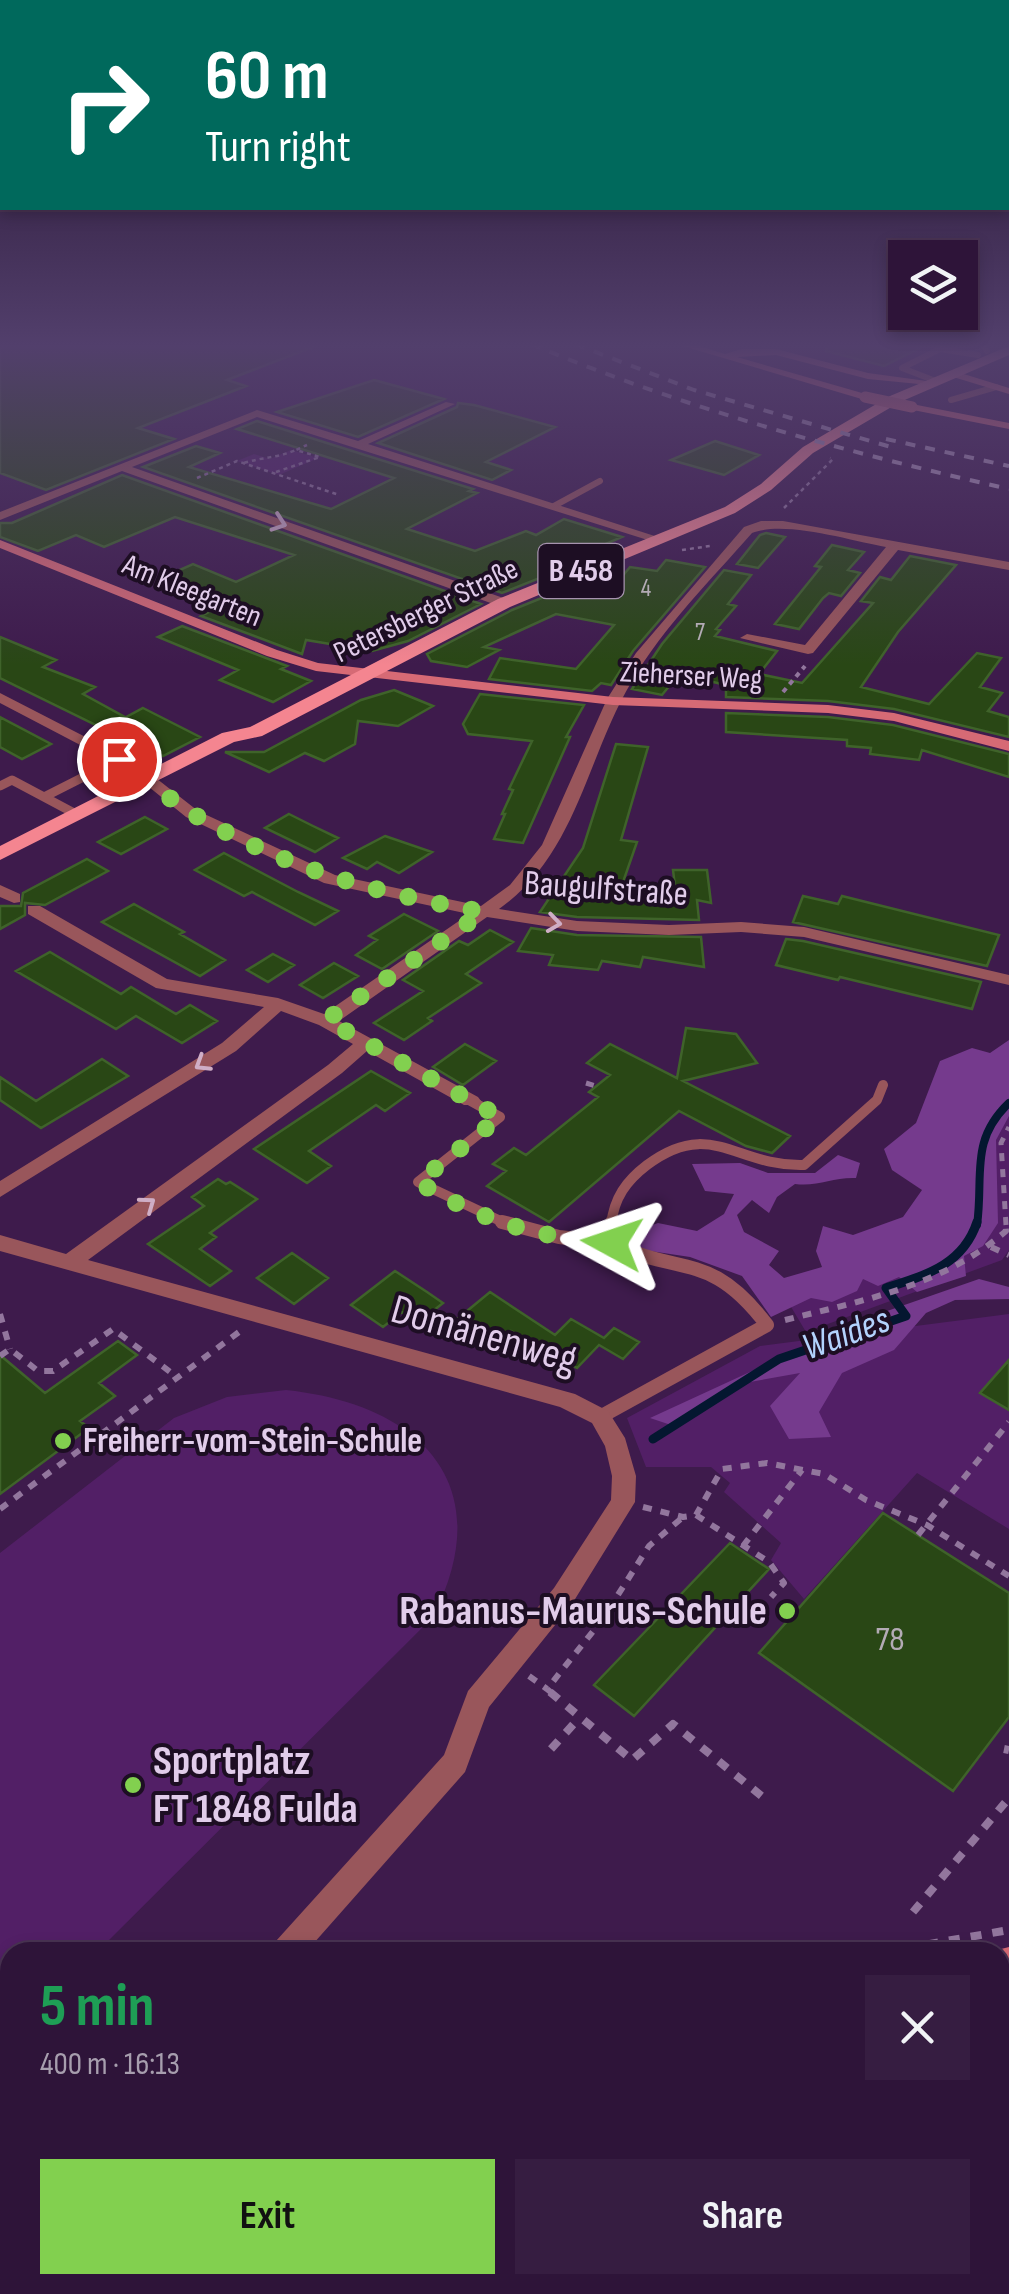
<!DOCTYPE html>
<meta charset="utf-8">
<style>
:root{--surface:#2e1439;--page:#361d41;--text:#f1f3f6;--muted:#a79eae;--line:#493353;--accent:#82d04f}
body{margin:0;font-family:"Sofia Sans Condensed",sans-serif;background:var(--page);color:var(--text);height:100vh;display:flex;flex-direction:column;font-size:38px;white-space:nowrap}
*{box-sizing:border-box;margin:0}
p{font-size:32px;color:var(--muted)}
.icon{flex:none;width:55px;height:55px;fill:none;stroke:currentColor;stroke-width:2;stroke-linecap:round;stroke-linejoin:round}
.map{position:relative;flex:1;overflow:hidden}
.details{position:absolute;left:0px;top:1942px;width:1010px;height:352px;display:flex;flex-direction:column;background:var(--surface);border-radius:30px 30px 0 0;box-shadow:0 5px 15px #0003,0 0 0 2px var(--line)}
.details>*{flex:none}
.banner{position:absolute;left:0px;top:0px;width:1010px;height:210px;box-shadow:0 5px 15px #0003,0 0 0 2px var(--line);background:#00695c;color:#fff;overflow:hidden}
.fabs{position:absolute;left:888px;top:240px;display:grid;gap:20px}
.fabs a{display:grid;place-items:center;width:90px;height:90px;border-radius:0px;background:var(--surface);box-shadow:0 5px 15px #0003,0 0 0 2px var(--line);font-size:50px}
.pin{position:absolute;display:grid;place-items:center;width:85px;height:85px;color:#fff;margin:-42px;border:5px solid #fff;border-radius:50%;box-shadow:0 2px 10px #0007}
.me{position:absolute;width:110px;margin:-55px;rotate:275deg;stroke-linejoin:round;filter:drop-shadow(0 0 8px #0008)}
.turn{display:flex;align-items:center;gap:35px;height:210px;padding:0 40px;font-size:45px}
.turn .icon{width:130px;height:130px;stroke-width:2.5}
.turn b{display:block;font-size:70px;line-height:85px}
.round{display:grid;place-items:center;flex:none;width:105px;height:105px;border-radius:0px;background:var(--page)}
.overview{display:flex;align-items:center;justify-content:space-between;height:170px;padding:0 40px}
h1{font-size:60px;font-weight:700;line-height:75px;color:#1e9e55}
.action{display:flex;gap:20px;margin-top:auto;padding:20px 40px}
.action a{flex:1;height:115px;border-radius:0px;background:var(--accent);color:#111;font-size:40px;font-weight:700;line-height:115px;text-align:center}
.action a+a{background:var(--page);color:var(--text)}
.map>svg:first-child{display:block}
.green{fill:#521f66}
.forest{fill:#753a8d}
.lines{fill:none;stroke-linecap:round;stroke-linejoin:round}
.stream-far1{stroke:#041730;stroke-width:8}
.stream{stroke:#041730;stroke-width:9}
.building{fill:#294715;stroke:#3f632a;stroke-width:2.5}
.path-far4{stroke:#92769d;stroke-width:2.5;stroke-dasharray:4 4;stroke-linecap:butt}
.path-far3{stroke:#92769d;stroke-width:4;stroke-dasharray:5 5;stroke-linecap:butt}
.path-far2{stroke:#92769d;stroke-width:5;stroke-dasharray:8 8;stroke-linecap:butt}
.path-far1{stroke:#92769d;stroke-width:6;stroke-dasharray:9 9;stroke-linecap:butt}
.path{stroke:#92769d;stroke-width:8;stroke-dasharray:11 11;stroke-linecap:butt}
.lane-far3{stroke:#99565b;stroke-width:6}
.lane-far2{stroke:#99565b;stroke-width:9}
.lane-far1{stroke:#99565b;stroke-width:10}
.lane{stroke:#99565b;stroke-width:14}
.street{fill:#99565b;fill-rule:evenodd}
.secondary{fill:#d66a75;fill-rule:evenodd}
.primary{fill:#f48590;fill-rule:evenodd}
.rail{stroke:#af96ba;stroke-width:4;stroke-dasharray:10 10;stroke-linecap:butt}
.secondary-bridge{stroke:#d66a75;stroke-width:11}
.oneway{stroke:#cfaec6}
.route{stroke:#82d04f;stroke-width:18;stroke-dasharray:0 32.4}
.poi-dot{fill:#82d04f;stroke:#1d0e23;stroke-width:4}
.labels{text-anchor:middle;dominant-baseline:central;stroke-width:8;stroke-linejoin:round;paint-order:stroke}
.far-number-label{font-size:25px;fill:#b3abb5}
.far-street-label{font-size:30px;fill:#e1ccea;stroke:#1d0e23}
.shield{fill:#1d0e23;stroke:#a693ae;stroke-width:2.5}
.shield-label{font-size:32px;font-weight:bold;fill:#e1ccea}
.street-label{font-size:35px;fill:#e1ccea;stroke:#1d0e23}
.poi-label{font-size:35px;font-weight:bold;fill:#e1ccea;stroke:#1d0e23;text-anchor:start}
.near-number-label{font-size:35px;fill:#b3abb5}
.water-label{font-size:38px;font-style:italic;fill:#b3d3fd;stroke:#1d0e23}
.near-street-label{font-size:42px;fill:#e1ccea;stroke:#1d0e23}
.near-poi-label{font-size:42px;font-weight:bold;fill:#e1ccea;stroke:#1d0e23;text-anchor:end}
</style>
<div class="map">
<svg width="1009" height="2294" viewBox="0 0 1009 2294">
<rect width="100%" height="100%" fill="#3e1b4c"/>
<!-- green -->
<path class="green" d="M291,450L318,458L279,475L237,461L254,454L270,459Z
M1009,1083V1250L1002,1260L806,1332L781,1290L903,1246Z
M1009,1314V1529L917,1473L804,1599L771,1560L781,1543L724,1492L730,1483L711,1467H646L627,1418L760,1346Z
M286,1390C419,1404 501,1483 433,1617L97,1952H10V2021L0,2026V1553L174,1418L227,1397Z
M455,2285H899L894,2294H461Z"/>
<!-- forest -->
<path class="forest" d="M1009,1040V1116L996,1140L998,1223L983,1246L964,1256L966,1276L917,1292L899,1277L878,1286L863,1279L857,1291L832,1302L811,1298L771,1317L742,1276L690,1257L637,1249L630,1233L658,1223L697,1231L724,1214L734,1194L705,1191L692,1164L740,1163L768,1173H815L838,1155L860,1163L856,1178C833,1177 818,1187 795,1184L777,1197L769,1213L752,1200L737,1215L744,1232L779,1251L769,1265L784,1278L822,1267L816,1251L823,1226L853,1235L903,1217L922,1190L892,1170L884,1149L916,1123L940,1061L972,1048L990,1053Z
M979,1279L1009,1287V1299L955,1300L926,1313L894,1350L842,1373L819,1412L831,1437L789,1439L770,1406L800,1373L739,1384L674,1426L650,1418L867,1318Z
M186,2285H455L461,2294H180Z"/>
<g class="lines">
<!-- stream-far1 -->
<path class="stream-far1" d="M977,1225C984,1176 969,1141 1009,1103"/>
<!-- stream -->
<path class="stream" d="M653,1439L779,1359L906,1316L886,1288C926,1275 963,1265 977,1222"/>
</g>
<!-- building -->
<path class="building" d="M0,344H316V346L227,380L246,386L138,428L174,439L46,490L0,473Z
M827,344H928L884,366L826,351Z
M374,380L444,399L358,437L277,412Z
M458,403L474,405L555,427L486,462L511,470L492,480L378,443L457,407Z
M257,421L473,489L469,491L477,493L407,529L475,551L526,531L536,535L564,519L622,537L543,571L550,574L502,593L143,467L196,446L220,453L189,467L331,509L394,478L237,429Z
M715,441L759,455L724,475L671,460Z
M122,475L481,604L408,641L372,651L306,640L302,654L201,616L229,602L166,576L193,564L236,582L294,555L175,517L104,547L76,535L38,551L0,537V523H12Z
M766,533L785,537L758,568L737,564L760,535Z
M832,545L864,552L848,570L860,573L841,596L829,593L823,598L799,629L775,624L821,567L815,566Z
M910,556L956,565L898,632L861,687L929,704L977,653L1001,658L980,687L1002,693L988,711L1009,717V737L894,709L828,701L726,697V685L679,674L662,695L632,689L662,644L724,570L751,575L728,604L736,606L716,629L720,630L715,636L777,651L759,674L802,683L873,603L861,601L880,577L891,580Z
M666,560L705,567L633,651L611,685L601,683L592,691L489,679L500,658L576,669L614,625L556,614L484,647L499,650L467,667L431,661L427,654L512,610L576,584L606,596L630,567L657,571Z
M182,626L287,666L281,669L311,681L273,702L220,680L238,670L158,637Z
M0,637L56,660L43,667L95,687L83,694L123,716L100,727L0,678Z
M394,690L433,706L398,726L358,721L355,744L324,761L305,753L269,772L225,752H264L361,700Z
M480,694L584,705L566,737H570L523,843L494,839L505,814H502L513,790L509,789L532,741L468,734L463,724Z
M143,708L200,737L163,756L106,728Z
M726,713L828,717L893,725L1009,754V777L922,750L919,760L870,754L871,748L847,746V740L726,732Z
M0,717L51,744L22,759L0,747Z
M616,744L648,747L621,840L637,842L622,885L675,886L673,870H707L711,903L697,900L699,920L577,917L540,912L583,848Z
M289,814L313,826L338,838L315,852L265,828Z
M145,817L167,829L121,854L98,842Z
M385,836L432,852L399,873L377,862L367,869L343,858Z
M224,853L298,892L338,911L315,925L252,892L244,896L195,870Z
M87,859L108,871L45,905L25,903V915L0,929V906H21L23,893Z
M803,896L838,904L842,896L999,935L987,966L793,922Z
M134,904L184,932L180,934L225,960L200,976L102,922Z
M404,914L438,931L382,969L356,955L377,940L369,936Z
M531,928L577,935L701,937L704,967L643,957L640,967L602,961L598,970L549,965L553,955L518,951Z
M490,930L513,942L466,974L481,983L428,1018L432,1021L404,1040L374,1023L423,991L403,980L459,941L468,945Z
M786,939L803,941L981,982L972,1009L840,977L838,980L776,965Z
M50,952L121,994L131,987L176,1014L190,1005L217,1021L182,1043L136,1016L116,1029L16,971Z
M273,954L294,965L268,982L247,970Z
M334,963L358,976L323,998L300,985Z
M686,1028L736,1034L757,1063L683,1081L790,1136L772,1153L746,1146L679,1111L549,1222L487,1186L506,1171L493,1164L514,1148L526,1155L598,1097L589,1092L610,1075L587,1063L610,1044L677,1078Z
M465,1044L496,1061L463,1085L433,1067Z
M102,1059L128,1076L41,1128L0,1100V1077L36,1101Z
M371,1071L410,1093L385,1111L376,1105L309,1151L331,1166L307,1183L254,1149Z
M218,1179L226,1184L230,1182L257,1199L210,1233L216,1237L200,1249L231,1271L210,1286L148,1244L204,1206L192,1197Z
M292,1253L328,1278L294,1304L257,1278Z
M395,1271L427,1292L443,1303L418,1323L402,1312L383,1327L351,1305Z
M490,1292L555,1335L571,1319L604,1338L614,1328L639,1342L623,1359L599,1345L577,1368L511,1331L488,1351L450,1325Z
M118,1341L137,1355L99,1383L115,1396L80,1421L89,1428L0,1494V1355L45,1393Z
M1009,1360V1410L980,1393Z
M883,1513L1009,1593V1717L953,1791L759,1653Z
M730,1543L769,1569L634,1716L594,1685Z"/>
<g class="lines">
<!-- path-far4 -->
<path class="path-far4" d="M244,463C263,457 277,458 296,450
M276,472L320,457L296,450L307,445
M197,478L237,461L339,495
M784,508L833,459L830,458
M682,550L710,546"/>
<!-- path-far3 -->
<path class="path-far3" d="M783,692L805,666"/>
<!-- path-far2 -->
<path class="path-far2" d="M586,1083L596,1086
M1006,1225L1001,1143L1009,1127"/>
<!-- path-far1 -->
<path class="path-far1" d="M991,1247L1009,1255
M0,1314L10,1349
M785,1320C864,1300 943,1286 1006,1231L1005,1222
M0,1356L10,1349L38,1371H53L113,1329L177,1377
M643,1507L683,1517L696,1515L722,1469L767,1463L824,1474L866,1500L927,1525L1009,1576
M0,1509L239,1332
M696,1515L769,1562L784,1583L771,1597
M918,1535L1009,1422
M743,1546L802,1470
M529,1676L547,1689
M553,1694L547,1689L602,1620L649,1546L683,1517"/>
<!-- path -->
<path class="path" d="M550,1692L632,1760L673,1724L764,1798
M551,1749L580,1717
M1004,1749L1009,1750
M913,1912L1009,1798
M884,1952L1009,1930
M1000,2034L1009,2033
M1000,2174L1009,2181
M65,2294L74,2285
M240,2294L250,2285
M503,2294L506,2285"/>
<!-- lane-far3 -->
<path class="lane-far3" d="M983,344L987,351
M933,380L902,368L940,349L978,355
M951,400L996,387
M554,506L600,481"/>
<!-- lane-far2 -->
<path class="lane-far2" d="M0,786L12,780L44,797L119,759
M44,797L74,813"/>
<!-- lane-far1 -->
<path class="lane-far1" d="M471,1101L500,1117L418,1182L509,1225
M611,1225C614,1198 626,1181 647,1165C711,1117 736,1167 804,1165L877,1100L883,1085"/>
<!-- lane -->
<path class="lane" d="M502,1222L559,1237L612,1243
M600,1417L767,1325C710,1250 682,1277 612,1243V1222"/>
<!-- street -->
<path class="street" d="M446,402L455,404L368,444L664,539L654,542L257,417L132,467L509,600V606H499L122,471L0,520V512L257,410L358,441Z
M761,521H783L1009,562V570L898,550L813,653L808,654L740,638L747,634L805,645L886,547C851,541 785,520 752,533C711,580 664,626 632,681C586,758 577,854 499,909L577,921L669,925L741,922L804,927L1009,975V985L804,937L741,932L669,935L577,931L487,917L339,1021L478,1097L481,1101L478,1105H464L367,1051L342,1073L88,1260L575,1394L608,1411L625,1438L636,1476L635,1502L572,1604L489,1707L465,1772L306,1952H272L276,1941L444,1755L468,1691L554,1588L611,1500L612,1476L605,1446L592,1423L560,1407L0,1251V1235L66,1254L328,1065L353,1044L319,1025L281,1011L236,1051L0,1197V1181L222,1043L264,1007L156,988L28,914V906H40L167,979L278,998L324,1014L469,914L324,883L186,817L128,770L0,703V693L138,764L198,811L335,875L481,906L510,885L542,845L607,699L636,653L744,527Z
M0,885L20,894V902L14,903L0,897Z
M10,2135V2173L0,2177V2139Z"/>
<!-- secondary -->
<path class="secondary" d="M676,344H692L725,354L742,349H776L868,373L934,382L929,385L868,379L776,355L737,357L869,395L870,397L865,400Z
M954,371L1009,388V394L950,376V372Z
M912,404L1009,423V429L908,409V405Z
M0,540L277,650L318,663L613,697L828,705L894,713L1009,741V751L894,721L828,713L613,705L316,671L267,656L0,548Z
M1009,1947V1977L1000,1978V1952H989Z
M112,2285H151L147,2294H108Z"/>
<!-- primary -->
<path class="primary" d="M1009,346V355L900,402L813,453L771,490L735,513L510,607L262,736L234,742L0,860V846L222,733L250,727L498,599L725,507L761,484L803,447L890,396Z"/>
<!-- rail -->
<path class="rail" d="M531,344C686,409 845,452 1009,489
M575,344L694,390L898,449
M886,439L1009,466"/>
<!-- secondary-bridge -->
<path class="secondary-bridge" d="M865,397L912,407"/>
</g>
<!-- one-way arrows -->
<defs><path id="oneway-chevron" d="M-2-3.5L2.5 0L-2 3.5" fill="none" stroke-width="1.6" stroke-linecap="round" stroke-linejoin="round" transform="scale(2.5)"/></defs>
<g class="oneway">
<use href="#oneway-chevron" transform="translate(279 523) rotate(19)"/>
<use href="#oneway-chevron" transform="translate(554 923) rotate(8)"/>
<use href="#oneway-chevron" transform="translate(202 1064) rotate(148)"/>
<use href="#oneway-chevron" transform="translate(148 1204) rotate(-36)"/>
</g>
<!-- sky -->
<linearGradient id="sky" x2="0" y2="1"><stop stop-color="#220f2a"/><stop offset="0.52" stop-color="#523f6c"/><stop offset="1" stop-color="#523f6c" stop-opacity="0"/></linearGradient>
<rect width="1009" height="665" fill="url(#sky)"/>
<g class="lines">
<!-- route -->
<path class="route" d="M119,759C146,774 166,799 193,814C292,871 373,892 484,912L326,1020L500,1117L418,1182C485,1222 535,1237 612,1243"/>
</g>
<!-- markers -->
<g class="poi-dot">
<circle cx="63" cy="1441" r="10"/>
<circle cx="787" cy="1611" r="10"/>
<circle cx="133" cy="1785" r="10"/>
</g>
<g class="labels">
<!-- far-number labels -->
<g class="far-number-label">
<text x="646" y="588">4</text>
<text x="700" y="632">7</text>
</g>
<!-- far-street labels -->
<g class="far-street-label">
<text transform="translate(192 591) rotate(22)">Am Kleegarten</text>
<text transform="translate(426 611) rotate(-26)">Petersberger Straße</text>
<text transform="translate(691 676) rotate(3)">Zieherser Weg</text>
</g>
<!-- shield labels -->
<rect class="shield" x="538.5" y="544" width="85" height="54" rx="8"/>
<g class="shield-label">
<text x="581" y="571">B 458</text>
</g>
<!-- street labels -->
<g class="street-label">
<text transform="translate(606 889) rotate(4)">Baugulfstraße</text>
</g>
<!-- poi labels -->
<g class="poi-label">
<text x="83" y="1441">Freiherr-vom-Stein-Schule</text>
</g>
<!-- near-number labels -->
<g class="near-number-label">
<text x="890" y="1639">78</text>
</g>
<!-- water labels -->
<g class="water-label">
<text transform="translate(846 1334) rotate(-20)">Waides</text>
</g>
<!-- near-street labels -->
<g class="near-street-label">
<text transform="translate(484 1335) rotate(16)">Domänenweg</text>
</g>
<!-- near-poi labels -->
<g class="near-poi-label">
<text x="767" y="1611">Rabanus-Maurus-Schule</text>
<text x="153" y="1761" text-anchor="start">Sportplatz<tspan x="153" dy="48">FT 1848 Fulda</tspan></text>
</g>
</g>
</svg>
<div class="fabs">
<a><svg class="icon" aria-label="layers" viewBox="0 0 24 24"><path d="M12 4l9 5-9 5-9-5zM3 14l9 5 9-5"/></svg></a>
</div>
<div class="pin" style="left:119px;top:759px;background:#d93025"><svg class="icon" aria-label="arrive" viewBox="0 0 24 24"><path d="M6 21V4h12l-3 4 3 4H6"/></svg></div>
<svg class="me" style="left:612px;top:1243px" viewBox="-20 -20 40 40"><path d="M0-17L14 15 0 8-14 15z" fill="#82d04f" stroke="#fff" stroke-width="4"/></svg>
<div class="banner">
<div class="turn"><svg class="icon" aria-label="right" viewBox="0 0 24 24"><path d="M7 20v-9h11M14 6l5 5-5 5"/></svg><div><b>60 m</b>Turn right</div></div>
</div>
<section class="details">
<div class="overview"><div><h1>5 min</h1><p>400 m · 16:13</p></div><a class="round"><svg class="icon" aria-label="close" viewBox="0 0 24 24"><path d="M6 6l12 12M18 6L6 18"/></svg></a></div>
<div class="action"><a>Exit</a><a>Share</a></div>
</section>
</div>
